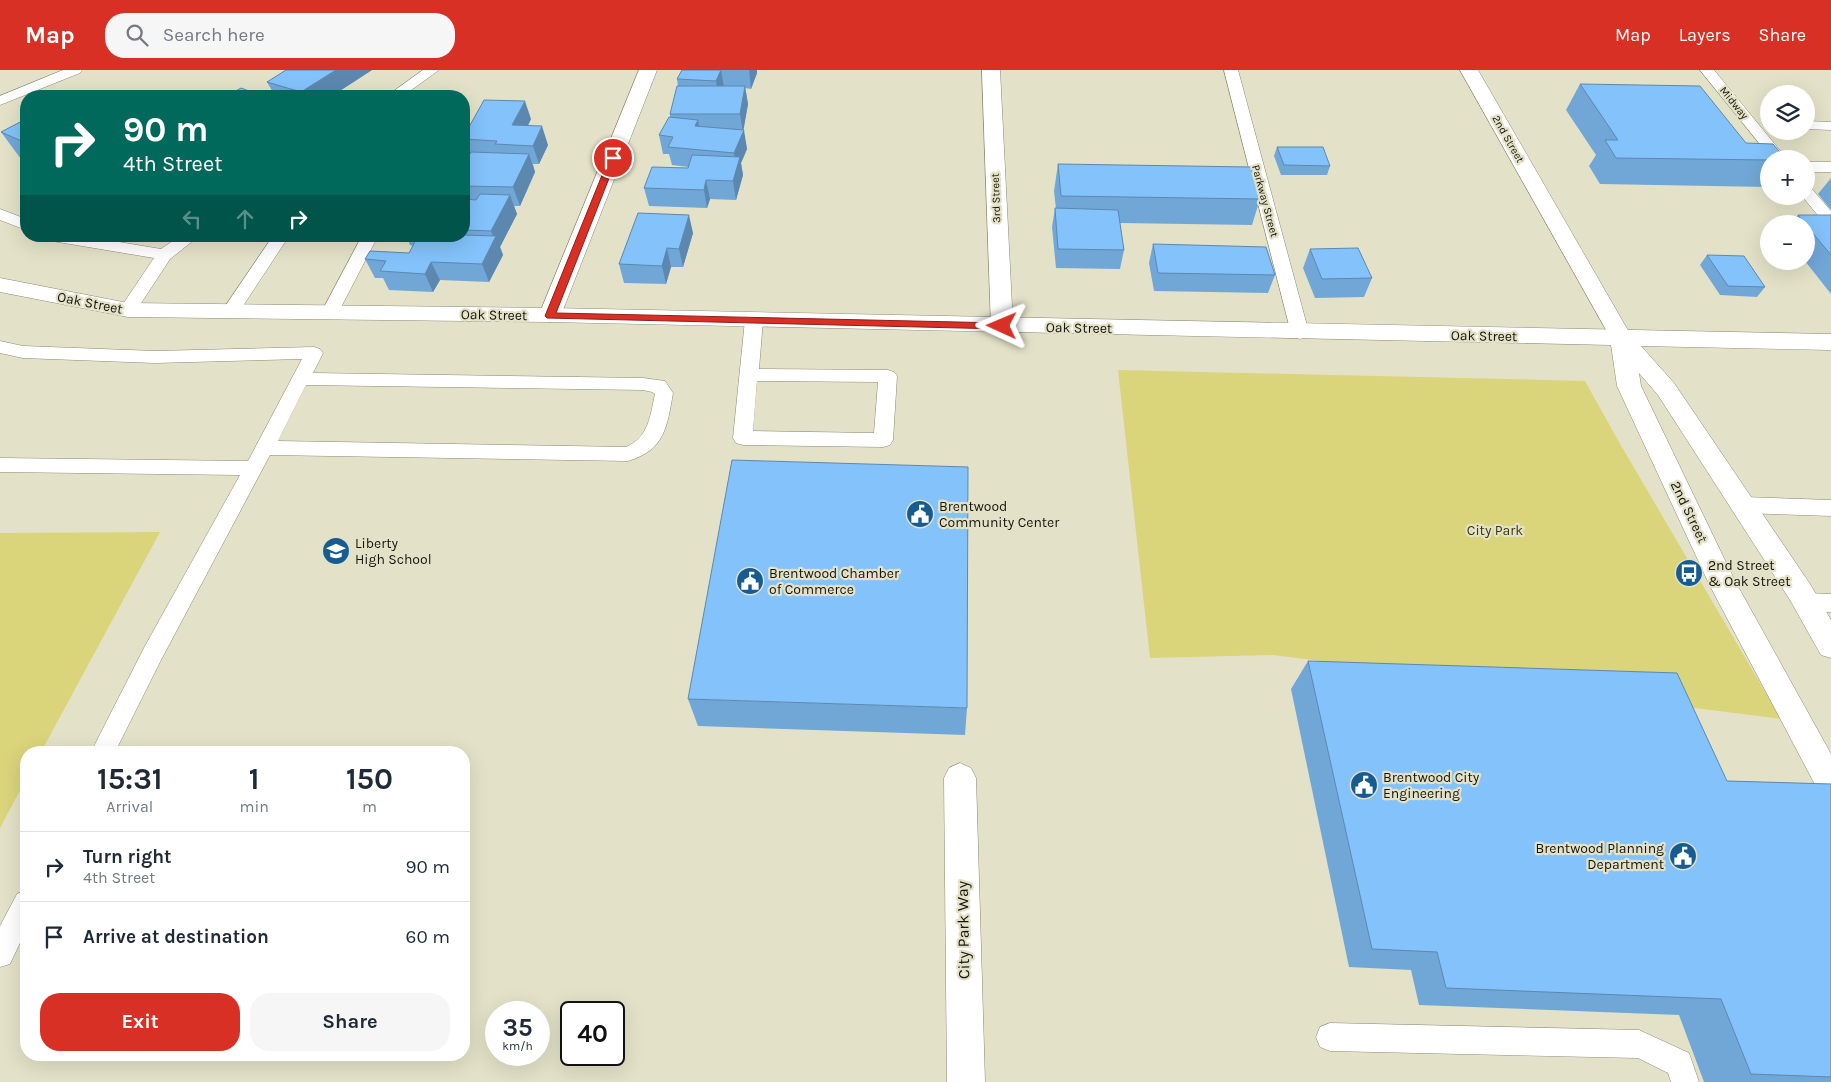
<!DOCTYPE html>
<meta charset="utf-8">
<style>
:root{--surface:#fff;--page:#f6f6f7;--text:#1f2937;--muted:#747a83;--line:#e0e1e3;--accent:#d93025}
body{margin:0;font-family:Karla,sans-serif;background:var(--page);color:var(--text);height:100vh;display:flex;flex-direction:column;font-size:19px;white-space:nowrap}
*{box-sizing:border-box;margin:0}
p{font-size:16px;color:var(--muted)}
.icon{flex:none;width:28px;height:28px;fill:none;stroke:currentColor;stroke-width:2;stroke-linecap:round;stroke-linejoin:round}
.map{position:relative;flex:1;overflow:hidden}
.side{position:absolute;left:20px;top:676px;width:450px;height:315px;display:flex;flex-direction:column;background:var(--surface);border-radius:20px;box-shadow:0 5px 20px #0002}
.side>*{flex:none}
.top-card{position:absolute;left:20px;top:20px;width:450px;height:152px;border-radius:20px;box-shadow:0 5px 20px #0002;background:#00695c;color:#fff;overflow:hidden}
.buttons{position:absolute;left:1760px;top:15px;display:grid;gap:10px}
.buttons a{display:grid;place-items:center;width:55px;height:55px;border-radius:50%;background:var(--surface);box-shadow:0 5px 20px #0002;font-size:25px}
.speed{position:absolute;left:485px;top:931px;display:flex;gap:10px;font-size:25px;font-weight:700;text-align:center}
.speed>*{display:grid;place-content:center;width:65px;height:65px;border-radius:50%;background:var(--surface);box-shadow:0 5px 20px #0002;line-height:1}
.speed small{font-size:12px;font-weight:400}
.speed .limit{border:2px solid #111;border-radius:8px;background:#fff;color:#111}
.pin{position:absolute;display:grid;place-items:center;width:42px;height:42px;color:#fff;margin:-21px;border:2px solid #fff;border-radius:50%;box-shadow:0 1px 5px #0007}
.me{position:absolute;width:55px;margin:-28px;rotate:271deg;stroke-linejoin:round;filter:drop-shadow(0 0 4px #0008)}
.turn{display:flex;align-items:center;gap:18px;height:105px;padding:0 20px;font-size:22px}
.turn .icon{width:65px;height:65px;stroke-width:2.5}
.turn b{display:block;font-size:35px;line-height:42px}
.lanes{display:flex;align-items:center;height:48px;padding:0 20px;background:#0003;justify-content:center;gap:25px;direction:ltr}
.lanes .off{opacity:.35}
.eta{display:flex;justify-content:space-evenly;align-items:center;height:85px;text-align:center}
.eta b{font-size:30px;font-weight:700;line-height:35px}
.action{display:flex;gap:10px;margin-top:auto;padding:10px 20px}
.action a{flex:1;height:58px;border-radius:20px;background:var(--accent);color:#fff;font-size:20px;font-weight:700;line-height:58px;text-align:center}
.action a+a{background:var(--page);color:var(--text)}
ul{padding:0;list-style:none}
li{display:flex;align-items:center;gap:15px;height:70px;padding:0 20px;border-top:1px solid var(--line)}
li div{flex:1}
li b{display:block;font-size:19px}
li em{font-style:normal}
header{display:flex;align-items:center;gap:30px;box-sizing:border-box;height:70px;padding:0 25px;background:var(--accent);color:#fff}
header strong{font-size:24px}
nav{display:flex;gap:28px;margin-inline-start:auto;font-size:18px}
.search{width:350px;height:45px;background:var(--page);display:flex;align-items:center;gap:12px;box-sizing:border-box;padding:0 18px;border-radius:20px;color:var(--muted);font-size:19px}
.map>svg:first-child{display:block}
.green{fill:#dad47b}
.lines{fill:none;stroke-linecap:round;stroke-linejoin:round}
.lane-casing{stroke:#8b8a72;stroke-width:1}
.street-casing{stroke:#8b8a72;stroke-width:1}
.secondary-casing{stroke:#8b8a72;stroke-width:1}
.lane{fill:#fff;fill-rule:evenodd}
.street{fill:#fff;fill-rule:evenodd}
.secondary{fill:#fff;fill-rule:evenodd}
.wall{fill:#71a7d7}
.shaded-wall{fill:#5c88af}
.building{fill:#83c2fa;stroke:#5c88af}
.route{fill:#d93025;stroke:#8d1f18}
.labels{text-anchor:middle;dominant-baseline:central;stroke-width:4.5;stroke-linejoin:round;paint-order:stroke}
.far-street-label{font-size:11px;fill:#16150c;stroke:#e3e2c8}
.street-label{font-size:14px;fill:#16150c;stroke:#e3e2c8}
.poi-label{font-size:14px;fill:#16150c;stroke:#e3e2c8;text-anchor:start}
.park-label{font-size:14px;fill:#3d390b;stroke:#e3e2c8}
.near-street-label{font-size:16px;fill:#16150c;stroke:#e3e2c8}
</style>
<header>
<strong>Map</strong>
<div class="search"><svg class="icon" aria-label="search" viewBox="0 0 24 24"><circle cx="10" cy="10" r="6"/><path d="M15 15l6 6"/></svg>Search here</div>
<nav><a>Map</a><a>Layers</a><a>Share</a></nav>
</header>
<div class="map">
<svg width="1831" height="1012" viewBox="0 0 1831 1012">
<rect width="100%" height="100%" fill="#e3e2c8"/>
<!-- green -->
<path class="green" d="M1118,300L1585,311L1619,372L1781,649L1273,585L1150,588Z
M160,462L41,682H26V709L0,758V463Z"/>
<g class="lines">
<!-- lane casing -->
<g class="lane-casing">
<path id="lane" d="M63,0H82L80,3L0,35V26Z
M423,0H439L403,26H387Z
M1224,0H1238L1309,263L1306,267L1300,269L1294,267L1291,263Z
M1700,0H1714L1787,89H1772Z
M1806,51L1831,52V60L1806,59Z
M1806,92H1831V102H1806Z
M1806,116L1811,118L1831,141V156L1825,154L1802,126H1806Z
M0,139L26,149V160L0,150Z
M44,166H83L161,179L180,166H199L170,189L134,244L128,246L122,244L119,240L154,188L46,170Z
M273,166H289L237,245L231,247L225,245L222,241Z
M362,166H378L336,247L330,249L324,247L321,243Z
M754,244L760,246L763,250L759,299L888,300L894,302L897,306L893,370L890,375L883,377L743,375L736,373L733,368L745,250L748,246ZM757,311L878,312L874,363L753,361Z
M0,271L23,276L155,281L314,277L320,279L323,283L313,303L643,308L665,311L673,323C667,357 665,380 628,391L270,385L161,590L115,682H91L145,576L240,405L0,402V388L248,391L302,289L155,293L23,288L0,283ZM306,315L643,320L652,322L655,324C650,346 649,367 626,377L278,371Z
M1743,427L1831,430V446L1743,443L1736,440L1733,435L1736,430Z
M1806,523L1831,524V542L1806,541L1798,538L1795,532L1798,526Z
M26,820V860L10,894L0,897V856L17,824Z
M1330,953L1639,960L1689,983L1699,1012H1671L1668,1003L1638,988L1330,981L1320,977L1316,967L1320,957Z"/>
</g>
<!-- street casing -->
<g class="street-casing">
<path id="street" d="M639,0H657L561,245L558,250L550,252L542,250L539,245Z
M982,0H1000L1013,256L1010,261L1002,264L994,261L991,256Z
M1460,0H1478L1633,269L1630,274L1622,277L1614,274Z
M960,693L971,698L976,708L985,1012H947L944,708L949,698Z"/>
</g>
<!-- secondary casing -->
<g class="secondary-casing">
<path id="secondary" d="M0,208L128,233L550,238L1831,264V280L1641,276L1674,313L1810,514L1831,550V588L1821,585L1790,530L1658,325L1639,303L1641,316L1735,511L1831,684V729L1820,724L1710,516L1617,316L1611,275L550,252L128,247L0,222Z"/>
</g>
<!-- lane -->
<use href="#lane" class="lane"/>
<!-- street -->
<use href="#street" class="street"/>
<!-- secondary -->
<use href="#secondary" class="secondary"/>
</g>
<!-- wall -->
<path class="wall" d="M286,0H372L332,26H275L267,12Z
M682,0H757V3L751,19L745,18L748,34L743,60L747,79L741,93L743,105L736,130L710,129L707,138L649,136L644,118L688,98V97L672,95L669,84H663L659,65L670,47V44L678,16L677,9Z
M1580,14L1746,73L1769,89V115L1767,117L1600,114L1589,96L1596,85L1566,40Z
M26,49V91L21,89L1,62Z
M531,49L528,56L548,75L539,94H533L535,102L520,136H514L517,144L500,177L503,185L489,212L440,210L433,222L389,220L383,208H375L365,189L409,183L413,176L410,175L406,166H464V96L468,87L464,75V66Z
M1277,77L1330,96L1327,105H1281L1274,86Z
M1058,94L1260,129L1252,155L1120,153L1124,180L1120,199L1056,198L1052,157L1055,138L1056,139L1054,121Z
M1831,108V140L1818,124Z
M1798,145H1831V224L1805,191H1806V154H1791Z
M693,163L683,197H671L666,214L624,213L619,194Z
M1153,174L1275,205L1268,223L1154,221L1149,193Z
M1310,179L1372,208L1364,227L1315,228L1303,198Z
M1707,185L1765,217L1757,227L1720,225L1700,195Z
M1308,591L1727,711L1831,714V1012H1704L1679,945L1419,935L1411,900L1349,897L1291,619Z
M688,629L967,638L965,665L698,656Z"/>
<!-- shaded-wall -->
<path class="shaded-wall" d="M336,0H372L332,26H303L301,22Z
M721,0L724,17L719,30L716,11Z
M749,0H757V3L751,19Z
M745,16L748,34L743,63L740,44Z
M525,31L531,49L518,74L512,55Z
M698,50L701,68L695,56Z
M542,56L548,75L539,94L533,76Z
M744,60L747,79L741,93L743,105L736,130L733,111L736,99L734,83Z
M529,84L535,102L520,136L513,117Z
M706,110L710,129L707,138L704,120Z
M510,125L517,144L500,177L503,185L489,212L482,194L494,169L491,161Z
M689,145L693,163L683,197L679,179Z
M667,178L671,197L666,214L662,196Z
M431,192L440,210L433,222L425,204Z"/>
<!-- building -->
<path class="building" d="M286,0H336L301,22L267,12Z
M682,0H721L716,11L677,9Z
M1580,14L1700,16L1746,73L1773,74L1786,89H1769V90L1616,88L1605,70H1618Z
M677,16H745L740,44H670Z
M241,18L262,26H227Z
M484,30L525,31L512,55L542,56L533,76L495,74L497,71L464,69V66Z
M669,47L698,50L695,56L744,60L734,83L668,77L673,67L659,65Z
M26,49V73L1,62Z
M1277,77H1323L1330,96L1284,95Z
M471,82L529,84L513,117L464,116V96Z
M692,85L740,87L733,111L706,110L704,120L644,118L652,97L688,98Z
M1058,94L1251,97L1260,129L1061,126Z
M480,124L510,125L491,161L464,160V129L476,130Z
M1055,138L1118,140L1124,180L1058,179Z
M638,143L689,145L679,179L667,178L662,196L619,194Z
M1798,145H1831V185L1806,155V154H1805Z
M464,165L496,166L482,194L431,192L425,204L380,201L386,191L365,189L370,181L409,183L418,166H464Z
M1153,174L1266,177L1275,205L1158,203Z
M1358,178L1372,208L1322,209L1310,179Z
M1707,185L1744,186L1765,217L1728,216Z
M732,390L968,397L967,638L688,629Z
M1308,591L1677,603L1727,711L1831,714V1007L1751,1004L1721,929L1446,918L1437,882L1372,879Z"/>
<!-- route -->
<path class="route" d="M613,85L617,88L556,243L1002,253L1006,256L1002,259L547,248L545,246L609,88Z"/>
<!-- icons -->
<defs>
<g id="civic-disc" transform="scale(1.4375)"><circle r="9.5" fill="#165c90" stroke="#e3e2c8"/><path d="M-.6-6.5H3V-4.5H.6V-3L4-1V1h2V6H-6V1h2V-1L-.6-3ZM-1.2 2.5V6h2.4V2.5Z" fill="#fff"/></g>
<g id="school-disc" transform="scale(1.4375)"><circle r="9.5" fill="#165c90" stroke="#e3e2c8"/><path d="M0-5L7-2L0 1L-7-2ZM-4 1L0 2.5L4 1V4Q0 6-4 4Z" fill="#fff"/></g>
<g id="bus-disc" transform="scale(1.4375)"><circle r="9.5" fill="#165c90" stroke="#e3e2c8"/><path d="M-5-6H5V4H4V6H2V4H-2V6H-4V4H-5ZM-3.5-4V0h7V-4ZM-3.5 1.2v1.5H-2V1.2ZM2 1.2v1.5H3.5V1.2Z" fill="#fff"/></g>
</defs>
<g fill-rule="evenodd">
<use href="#civic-disc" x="920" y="444"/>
<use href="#school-disc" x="336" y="481"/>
<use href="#bus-disc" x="1689" y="503"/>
<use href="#civic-disc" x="750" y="511"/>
<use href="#civic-disc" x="1364" y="715"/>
<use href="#civic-disc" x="1683" y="786"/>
</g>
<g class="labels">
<!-- far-street labels -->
<g class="far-street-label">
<text transform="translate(1734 33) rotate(51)">Midway</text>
<text transform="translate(1508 69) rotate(60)">2nd Street</text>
<text transform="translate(996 128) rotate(-92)">3rd Street</text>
<text transform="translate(1265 131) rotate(75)">Parkway Street</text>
</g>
<!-- street labels -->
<g class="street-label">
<text transform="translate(90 233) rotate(11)">Oak Street</text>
<text transform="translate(494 245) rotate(1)">Oak Street</text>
<text transform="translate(1079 258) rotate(1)">Oak Street</text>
<text transform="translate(1484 266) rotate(1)">Oak Street</text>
<text transform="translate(1689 442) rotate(64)">2nd Street</text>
</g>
<!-- poi labels -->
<g class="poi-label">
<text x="939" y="436">Brentwood<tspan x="939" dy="16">Community Center</tspan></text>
<text x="355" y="473">Liberty<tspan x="355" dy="16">High School</tspan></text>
<text x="1708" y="495">2nd Street<tspan x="1708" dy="16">&amp; Oak Street</tspan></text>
<text x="769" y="503">Brentwood Chamber<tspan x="769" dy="16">of Commerce</tspan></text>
<text x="1383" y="707">Brentwood City<tspan x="1383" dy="16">Engineering</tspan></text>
<text x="1664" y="778" text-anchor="end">Brentwood Planning<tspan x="1664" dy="16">Department</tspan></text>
</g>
<!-- park labels -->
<g class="park-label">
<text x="1495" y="460">City Park</text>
</g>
<!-- near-street labels -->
<g class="near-street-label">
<text transform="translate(963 860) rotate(-91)">City Park Way</text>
</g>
</g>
</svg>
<div class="buttons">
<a><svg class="icon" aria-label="layers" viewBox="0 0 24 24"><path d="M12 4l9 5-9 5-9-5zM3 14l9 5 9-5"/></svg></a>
<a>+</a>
<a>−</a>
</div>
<div class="speed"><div>35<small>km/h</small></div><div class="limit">40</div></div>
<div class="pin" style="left:613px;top:88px;background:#d93025"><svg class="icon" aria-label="arrive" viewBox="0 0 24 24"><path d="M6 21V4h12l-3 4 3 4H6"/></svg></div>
<svg class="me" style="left:1002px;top:256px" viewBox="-20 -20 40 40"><path d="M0-17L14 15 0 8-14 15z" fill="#d93025" stroke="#fff" stroke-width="4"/></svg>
<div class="top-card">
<div class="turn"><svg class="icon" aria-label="right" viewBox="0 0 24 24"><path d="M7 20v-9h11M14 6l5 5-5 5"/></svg><div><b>90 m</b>4th Street</div></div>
<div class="lanes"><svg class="icon off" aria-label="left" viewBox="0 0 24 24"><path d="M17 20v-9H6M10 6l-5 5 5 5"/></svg><svg class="icon off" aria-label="ahead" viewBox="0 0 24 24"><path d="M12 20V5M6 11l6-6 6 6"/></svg><svg class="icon" aria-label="right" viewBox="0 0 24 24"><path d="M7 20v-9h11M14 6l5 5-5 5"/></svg></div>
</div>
<section class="side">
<div class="eta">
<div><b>15:31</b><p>Arrival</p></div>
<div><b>1</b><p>min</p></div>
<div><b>150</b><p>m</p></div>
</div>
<ul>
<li><svg class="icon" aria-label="right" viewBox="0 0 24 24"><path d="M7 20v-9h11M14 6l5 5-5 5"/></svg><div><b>Turn right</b><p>4th Street</p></div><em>90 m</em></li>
<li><svg class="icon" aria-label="arrive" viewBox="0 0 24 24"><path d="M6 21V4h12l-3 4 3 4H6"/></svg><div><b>Arrive at destination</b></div><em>60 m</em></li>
</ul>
<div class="action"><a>Exit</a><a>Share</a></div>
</section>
</div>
